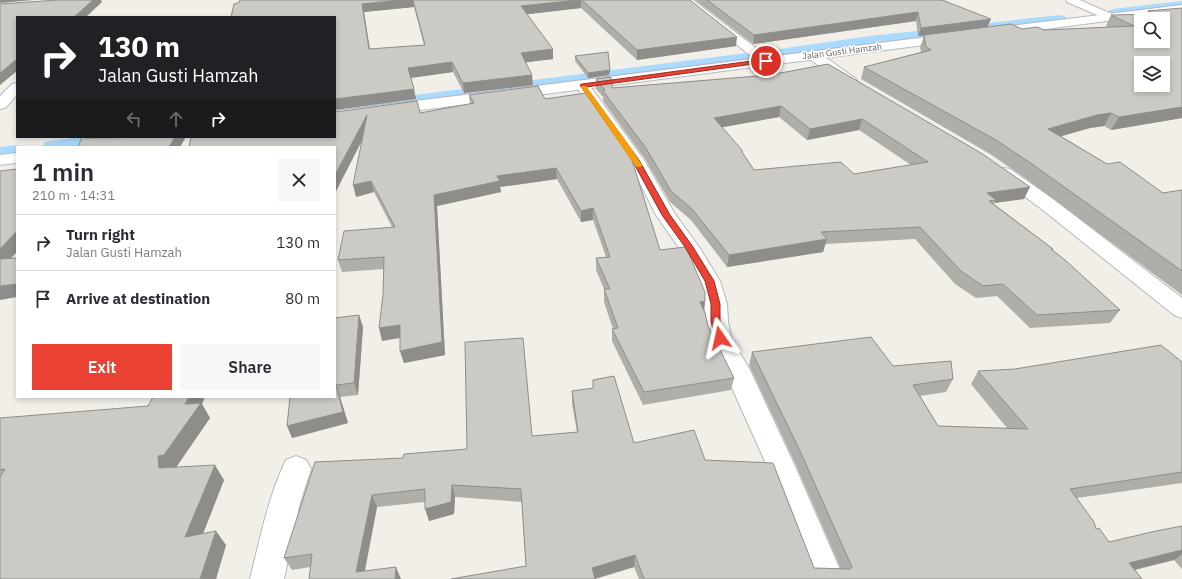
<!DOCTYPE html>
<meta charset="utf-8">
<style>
:root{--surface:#fff;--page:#f7f7f7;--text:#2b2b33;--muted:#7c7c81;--line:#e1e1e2;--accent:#ea4335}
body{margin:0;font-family:"IBM Plex Sans",sans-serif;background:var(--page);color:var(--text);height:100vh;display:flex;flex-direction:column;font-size:15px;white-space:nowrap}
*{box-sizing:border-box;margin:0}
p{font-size:13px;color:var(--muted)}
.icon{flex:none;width:22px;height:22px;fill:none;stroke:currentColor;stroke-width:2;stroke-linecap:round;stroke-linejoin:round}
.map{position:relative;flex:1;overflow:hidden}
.sheet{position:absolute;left:16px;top:146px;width:320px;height:252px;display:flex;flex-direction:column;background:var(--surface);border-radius:0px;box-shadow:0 2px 6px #0003}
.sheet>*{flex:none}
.guide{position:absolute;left:16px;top:16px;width:320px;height:122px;border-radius:0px;box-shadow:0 2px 6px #0003;background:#202124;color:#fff;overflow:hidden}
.controls{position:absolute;left:1134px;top:12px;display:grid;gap:8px}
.controls a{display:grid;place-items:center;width:36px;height:36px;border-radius:0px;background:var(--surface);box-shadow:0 2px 6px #0003;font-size:20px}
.pin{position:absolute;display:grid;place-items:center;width:34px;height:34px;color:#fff;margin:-17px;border:2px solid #fff;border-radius:50%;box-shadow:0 1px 4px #0007}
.me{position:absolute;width:44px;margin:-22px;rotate:349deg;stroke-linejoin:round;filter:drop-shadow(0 0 3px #0008)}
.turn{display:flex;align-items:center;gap:14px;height:84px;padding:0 16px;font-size:18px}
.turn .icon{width:52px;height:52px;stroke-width:2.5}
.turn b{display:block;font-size:28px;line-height:34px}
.lanes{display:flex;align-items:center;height:38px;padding:0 16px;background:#0003;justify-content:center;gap:20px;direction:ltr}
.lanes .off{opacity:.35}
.round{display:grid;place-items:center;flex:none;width:42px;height:42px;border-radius:0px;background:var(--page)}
.overview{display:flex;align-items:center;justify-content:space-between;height:68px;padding:0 16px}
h1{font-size:24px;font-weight:600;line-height:30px}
.primary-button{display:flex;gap:8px;margin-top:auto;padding:8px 16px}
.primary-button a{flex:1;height:46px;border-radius:0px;background:var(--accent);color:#fff;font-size:16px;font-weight:600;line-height:46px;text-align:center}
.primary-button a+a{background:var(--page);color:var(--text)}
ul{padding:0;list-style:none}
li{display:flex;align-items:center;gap:12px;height:56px;padding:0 16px;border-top:1px solid var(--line)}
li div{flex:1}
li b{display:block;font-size:15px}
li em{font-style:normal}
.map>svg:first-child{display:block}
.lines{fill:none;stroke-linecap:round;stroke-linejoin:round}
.canal{fill:#aadaff;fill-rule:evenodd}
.street-casing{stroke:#b5b8bc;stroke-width:2}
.secondary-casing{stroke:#b6babf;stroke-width:2}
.street{fill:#fff;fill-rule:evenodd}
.secondary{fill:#fff;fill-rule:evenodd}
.wall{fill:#afaea9;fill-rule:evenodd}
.shaded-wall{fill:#8f8d8a}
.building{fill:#cccac5;stroke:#8f8d8a;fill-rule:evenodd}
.route{fill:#ea4335;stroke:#982c22}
.slow{fill:#f59e0b}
.labels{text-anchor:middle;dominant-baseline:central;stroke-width:3;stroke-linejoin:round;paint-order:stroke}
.far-street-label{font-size:9px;fill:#5f6368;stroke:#fff}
</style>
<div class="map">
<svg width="1182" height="579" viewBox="0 0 1182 579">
<rect width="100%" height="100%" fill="#f1efe8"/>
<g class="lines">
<!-- canal -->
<path class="canal" d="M1182,1V9L1113,19L1108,17L1105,14L1108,11L1113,9Z
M1060,15L1066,17L1068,20L1066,23L870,46L772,60L766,59L763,55L766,51L772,50L870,36Z
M747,53L753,54L756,58L753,62L335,117V105Z
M79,137H143L140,142L105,147H42L45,142Z
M17,145L24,147H17V159L0,161V147Z"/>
<!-- street casing -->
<g class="street-casing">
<path id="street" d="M681,0H693L773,61L771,64H761Z
M1066,0H1080L1114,15L1116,17L1114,19H1106L1067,2Z
M813,51L818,52L856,79L858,82L856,85L851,86L846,85L808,58L807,55L808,52Z
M582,81L587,82L644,160L675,214L699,247L720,281L727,304L728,321L731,338L750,370L794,464L844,579H810L766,464L724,370L707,338L704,321L705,304L698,281L679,248L656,215L628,160L575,85L577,82Z
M17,83V95L5,108L0,109V96L12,84Z
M1004,168L1010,169L1053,199L1182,298V318L1174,315L1039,207L998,177L995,173L998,169Z
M296,456L306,460L311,469L300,503L284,579H250C260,539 268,497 286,460Z"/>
</g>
<!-- secondary casing -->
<g class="secondary-casing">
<path id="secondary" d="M1182,5V11L993,36L989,35L987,32L989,29L993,28Z
M951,34L955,35L957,38L955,41L335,121V111Z
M17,153V163L0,165V155Z"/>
</g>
<!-- street -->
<use href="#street" class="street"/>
<!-- secondary -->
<use href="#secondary" class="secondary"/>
</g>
<!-- wall -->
<path class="wall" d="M240,0H690L736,46L637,60L581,8L527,14L553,59L525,62L533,85L464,93L453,72L411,78L416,99L238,3ZM414,7L424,45L370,49L364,12Z
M695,0H942L988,27L1044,30L1109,28L1106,26L1111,15H1146L1148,11L1182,8V118L1111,130L1104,126L1090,128L1061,136L1107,164L1163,193L1182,190V295L1025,178L990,154L861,79L864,67L921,52L920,47L924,36H918L916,21L753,44Z
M575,56L610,70L609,75L588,78L575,61Z
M828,64L1024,199L994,203V204L1053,249V250L1120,310L1110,323L1030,328L997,296L976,298L955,284L915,239L825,244L823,252L727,267L691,220L670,202L645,159L603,101V97L596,89V79L612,88L770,75ZM779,117L807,140L859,130L911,165L854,174L754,170L742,152L722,127Z
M469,95L545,99L660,250L705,301L704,310L708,326L734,378L731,390L643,405L612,341V329H613L604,302V289L596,270V258L606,257L593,220L581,222L557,179L500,187L501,192L437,206L445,355L404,363L400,351V338L382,341L384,269L342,272L338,260L392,227L374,192L356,197L362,140L335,193L191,137L420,113L470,104Z
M359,315L363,327L358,395L340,397L348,423L292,438L335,318Z
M752,352L893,366L953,379L946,392L920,396L938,426L1007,428L971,384L978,371L1182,362V483L1077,498L1096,529L1109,542L1182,526V569L1174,560L1135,570L1142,579H639L634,567L595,579L526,566L522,502L455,497L454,514L429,521L425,502L377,507L365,571L401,579L310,567L292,570L284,558L403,458L467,449L532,436L577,432L572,404V391L634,443L705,460L814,568L841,569L795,463L749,365Z
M202,404L210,418L176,467L224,480L203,534L226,545L216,579H0V418Z"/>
<!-- shaded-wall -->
<path class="shaded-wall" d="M0,0H34L0,3Z
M93,0H101L102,2L86,17H74Z
M400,0H413L414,7L364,12L371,58L369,49L362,4Z
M578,0H581V8L521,15V6Z
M918,12L916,21L753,44L754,35Z
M991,19L987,28L918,36L921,28Z
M737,37L736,46L637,60V50Z
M553,49V59L521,63V53Z
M17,59V71L0,85V73Z
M452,62L453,72L410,78L408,68Z
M610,70L609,75L588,78V73Z
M532,75L533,85L464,93L463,83Z
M414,89L416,99L335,110V99Z
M781,106L779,117L713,129L714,118Z
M1182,107V118L1111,130L1119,117Z
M1111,113L1104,126L1090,128L1041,142L1048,129L1097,115Z
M367,115L370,125L335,193V175Z
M862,119L859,130L807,140L810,129Z
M84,137H125L99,141L93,143Z
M175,137H186L180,147H169Z
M556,168L557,179L500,187L501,192L437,206L445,355L404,363L400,351L434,195L497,176Z
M371,181L374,192L356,197L353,185Z
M1030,187L1024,199L994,203L996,200L987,193Z
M593,208V220L581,222V211Z
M17,231V252L0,270V249Z
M827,239L823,252L727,267L729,255Z
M17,284V297L0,300V286Z
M705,301L703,313L700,302Z
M359,315L363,327L358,395L354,383Z
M400,325L403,337L382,341L379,328Z
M336,385L340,397L348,423L292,438L287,426Z
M189,397H205L202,404L210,418L175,469L159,468L158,456Z
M215,465L224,480L196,551L185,537Z
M452,485L455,497L454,514L429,521L425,509Z
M372,495L377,507L363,579L356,572Z
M216,531L226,545L216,579H200Z
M1182,550V554L1174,560L1116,574L1129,563Z
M635,555L634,567L594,579L592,568Z
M396,567L401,579H395Z"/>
<!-- building -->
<path class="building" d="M58,0H93L74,17H17V59L0,73V4Z
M240,0H400L362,4L369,49L425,45L413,0H578L521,6L553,49L521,53L532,75L463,83L452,62L408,68L414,89L335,99V17H231L234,4L238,3Z
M582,0H690L737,37L637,50Z
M707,0H942L991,19L921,28L918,12L754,35Z
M1182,8V107L1119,117L1111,113L1097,115L1048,129L1107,164L1120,162L1163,193L1182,190V271L1032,164L996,140L864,67L931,50L926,47L924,35L1011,24L1022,29L1037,27L1044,30L1134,26L1111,15L1155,14L1148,11ZM1141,19H1163V41H1141ZM1141,63H1163V85H1141Z
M608,52L610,70L588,73L575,56Z
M828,64L981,153L1030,187L987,193L996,200L989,201L1053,249H1051L1065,260L1120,310L1037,315L1003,284L983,286L961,271L920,227L821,232L827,239L729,255L692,209L671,191L646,148L603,91L605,90L596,79L611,77L612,88L770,75ZM781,106L810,129L862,119L928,162L854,174L841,162L754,170L742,152V150L714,118Z
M538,86L545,99L586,93L631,157L660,250L685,247L688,252L705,292V301L700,302L705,313L708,326L734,378L644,392L612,329L618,328L604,289H610L596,258L610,257L593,208L581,211L556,168L497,176L500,181L434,195L442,342L400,351V325L379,328L383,294L384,257L338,260L344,231L395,227L371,181L353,185L367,115L335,175V147H189L191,137H335V112L417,101L420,113L474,103L469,95Z
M82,137L85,138L175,137L169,147H78Z
M17,169V231L0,249V171Z
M17,258V284L0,286V259Z
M359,315L354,383L336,385L343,412L287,426L290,397H335V318Z
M871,337L893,366L951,361L953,379L913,385L938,426L1028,429L978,371L1015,369L1161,345L1182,362V472L1070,489L1094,522L1096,529L1099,528L1109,542L1156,531L1182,526V550L1129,563L1142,579H644L635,555L592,568L595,579H451L526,566L521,489L452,485L451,502L425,509V489L372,495L356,572L396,567L395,579H309L312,554L284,558L315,462L403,458L404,454L467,449L465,342L523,338L532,436L578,432L572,391L593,388V380L614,376L634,443L694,430L705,460L773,463L814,568L850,569L852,567L800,451L752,352Z
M153,397H189L185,404L201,403L164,455L158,456L159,468L215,465L185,537L216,531L200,579H0V477L5,469L0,470V418L148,406Z"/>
<!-- route -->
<path class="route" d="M766,59L768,60V62L586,87L639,160L670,215L693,247L714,281L720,304V321L724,338L720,342L715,338L711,321V304L705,281L685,247L662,215L632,160L580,85L582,84Z"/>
<!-- slow -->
<path class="slow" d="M582,86H586L633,151L642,165L641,167H636L581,87Z"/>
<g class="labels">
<!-- far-street labels -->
<g class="far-street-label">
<text transform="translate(842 51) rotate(-7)">Jalan Gusti Hamzah</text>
</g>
</g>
</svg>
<div class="controls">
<a><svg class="icon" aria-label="search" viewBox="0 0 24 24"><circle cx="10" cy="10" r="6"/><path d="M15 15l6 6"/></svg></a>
<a><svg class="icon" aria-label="layers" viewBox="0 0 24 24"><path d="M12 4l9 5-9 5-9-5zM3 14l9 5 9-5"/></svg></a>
</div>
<div class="pin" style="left:766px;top:61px;background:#d93025"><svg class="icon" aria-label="arrive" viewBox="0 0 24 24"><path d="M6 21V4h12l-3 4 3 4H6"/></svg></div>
<svg class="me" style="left:720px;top:338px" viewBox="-20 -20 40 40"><path d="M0-17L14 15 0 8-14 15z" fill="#ea4335" stroke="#fff" stroke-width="4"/></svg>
<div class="guide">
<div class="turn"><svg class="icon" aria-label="right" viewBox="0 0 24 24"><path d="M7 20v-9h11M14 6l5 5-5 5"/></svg><div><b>130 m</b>Jalan Gusti Hamzah</div></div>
<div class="lanes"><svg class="icon off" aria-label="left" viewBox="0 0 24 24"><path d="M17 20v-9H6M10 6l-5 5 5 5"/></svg><svg class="icon off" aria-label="ahead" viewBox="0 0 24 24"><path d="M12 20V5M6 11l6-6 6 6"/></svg><svg class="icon" aria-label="right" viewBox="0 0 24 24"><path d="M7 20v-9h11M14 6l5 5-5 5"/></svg></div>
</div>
<section class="sheet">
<div class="overview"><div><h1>1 min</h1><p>210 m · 14:31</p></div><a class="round"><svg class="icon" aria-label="close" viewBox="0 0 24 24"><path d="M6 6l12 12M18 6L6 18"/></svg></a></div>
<ul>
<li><svg class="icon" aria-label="right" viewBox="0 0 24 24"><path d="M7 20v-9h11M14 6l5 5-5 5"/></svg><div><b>Turn right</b><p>Jalan Gusti Hamzah</p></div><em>130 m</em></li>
<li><svg class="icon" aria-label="arrive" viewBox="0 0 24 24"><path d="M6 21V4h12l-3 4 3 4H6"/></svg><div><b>Arrive at destination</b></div><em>80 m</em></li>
</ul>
<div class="primary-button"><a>Exit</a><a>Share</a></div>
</section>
</div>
